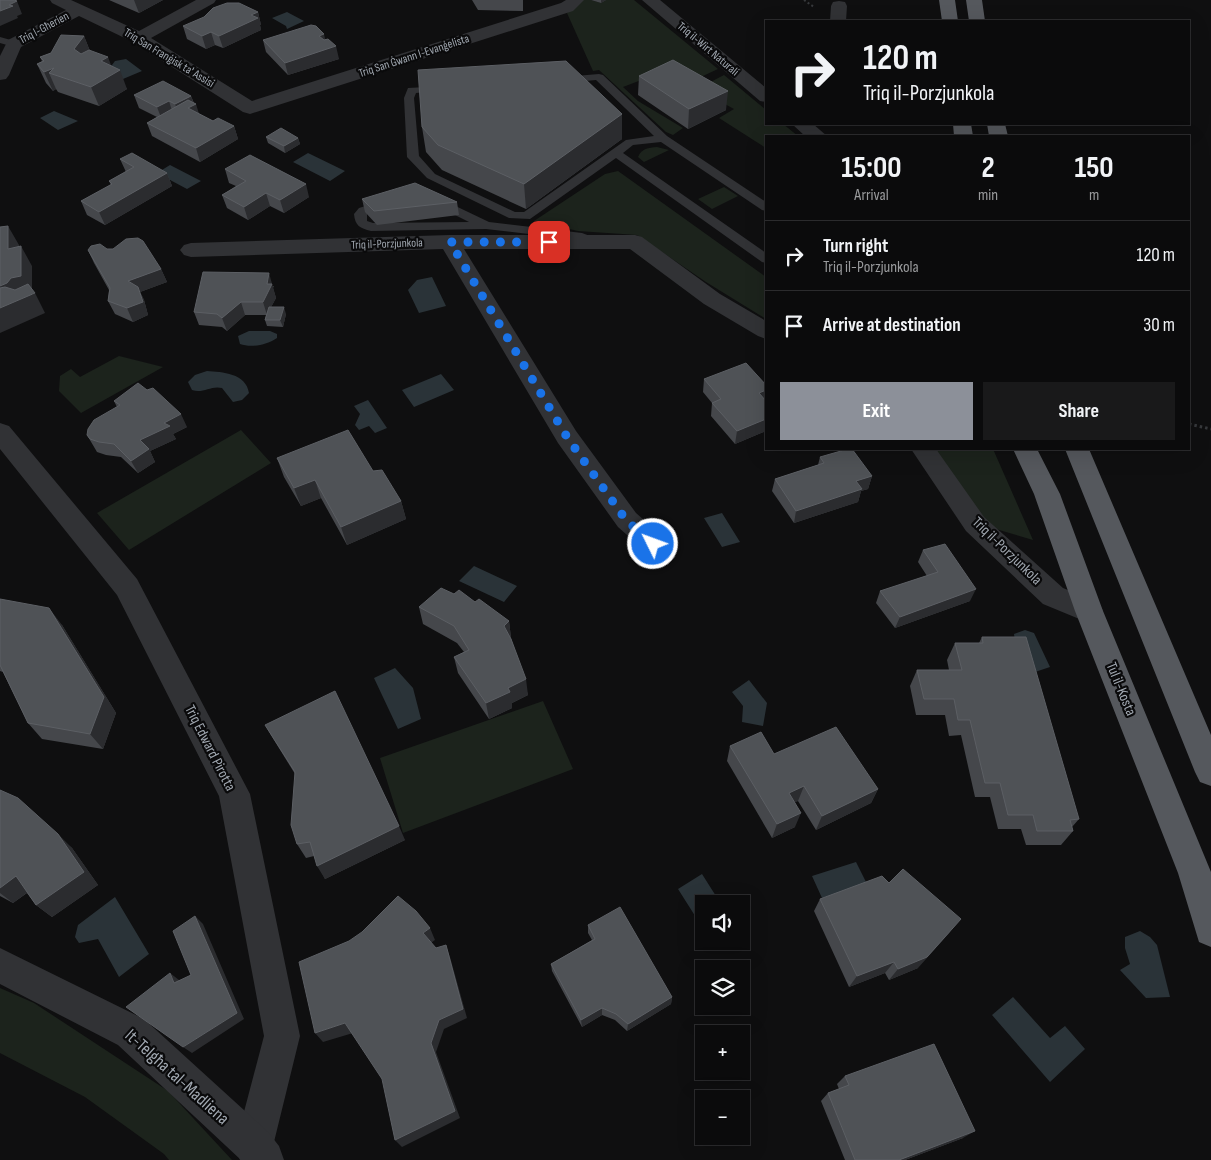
<!DOCTYPE html>
<meta charset="utf-8">
<style>
:root{--surface:#0b0b0c;--page:#19191a;--text:#f1f3f6;--muted:#9a9b9d;--line:#2b2b2d;--accent:#8c9099}
body{margin:0;font-family:"Sofia Sans Condensed",sans-serif;background:var(--page);color:var(--text);height:100vh;display:flex;flex-direction:column;font-size:19px;white-space:nowrap}
*{box-sizing:border-box;margin:0}
p{font-size:16px;color:var(--muted)}
.icon{flex:none;width:28px;height:28px;fill:none;stroke:currentColor;stroke-width:2;stroke-linecap:round;stroke-linejoin:round}
.map{position:relative;flex:1;overflow:hidden}
.drawer{position:absolute;left:765px;top:135px;width:425px;height:315px;display:flex;flex-direction:column;background:var(--surface);border-radius:0px;box-shadow:0 5px 20px #0002,0 0 0 1px var(--line)}
.drawer>*{flex:none}
.banner{position:absolute;left:765px;top:20px;width:425px;height:105px;border-radius:0px;box-shadow:0 5px 20px #0002,0 0 0 1px var(--line);background:#0b0b0c;color:var(--text);overflow:hidden}
.buttons{position:absolute;left:695px;top:895px;display:grid;gap:10px}
.buttons a{display:grid;place-items:center;width:55px;height:55px;border-radius:0px;background:var(--surface);box-shadow:0 5px 20px #0002,0 0 0 1px var(--line);font-size:25px}
.pin{position:absolute;display:grid;place-items:center;width:42px;height:42px;color:#fff;margin:-21px;border-radius:10px;box-shadow:0 2px 8px #0006}
.me{position:absolute;width:55px;margin:-28px;rotate:312deg;stroke-linejoin:round;filter:drop-shadow(0 0 4px #0008)}
.turn{display:flex;align-items:center;gap:18px;height:105px;padding:0 15px;font-size:22px}
.turn .icon{width:65px;height:65px;stroke-width:2.5}
.turn b{display:block;font-size:35px;line-height:42px}
.eta{display:flex;justify-content:space-evenly;align-items:center;height:85px;text-align:center}
.eta b{font-size:30px;font-weight:700;line-height:35px}
.primary-button{display:flex;gap:10px;margin-top:auto;padding:10px 15px}
.primary-button a{flex:1;height:58px;border-radius:0px;background:var(--accent);color:#fff;font-size:20px;font-weight:700;line-height:58px;text-align:center}
.primary-button a+a{background:var(--page);color:var(--text)}
ul{padding:0;list-style:none}
li{display:flex;align-items:center;gap:15px;height:70px;padding:0 15px;border-top:1px solid var(--line)}
li div{flex:1}
li b{display:block;font-size:19px}
li em{font-style:normal}
.map>svg:first-child{display:block}
.green{fill:#1c231c}
.water{fill:#2a3338}
.lines{fill:none;stroke-linecap:round;stroke-linejoin:round}
.path-far1{stroke:#37393c;stroke-width:2;stroke-dasharray:2 2.5;stroke-linecap:butt}
.path{stroke:#37393c;stroke-width:3;stroke-dasharray:2.5 3;stroke-linecap:butt}
.service{fill:#313235;fill-rule:evenodd}
.minor{fill:#313235;fill-rule:evenodd}
.tertiary{fill:#313235;fill-rule:evenodd}
.trunk{fill:#55585d;fill-rule:evenodd}
.wall{fill:#45474b}
.shaded-wall{fill:#2b2c2f}
.building{fill:#4f5256;stroke:#5c5f64}
.route{stroke:#1a73e8;stroke-width:9;stroke-dasharray:0 16.2}
.labels{text-anchor:middle;dominant-baseline:central;stroke-width:4.5;stroke-linejoin:round;paint-order:stroke}
.far-street-label{font-size:12px;fill:#a1a8b1;stroke:#0a0a0b}
.street-label{font-size:15px;fill:#a1a8b1;stroke:#0a0a0b}
.near-street-label{font-size:18px;fill:#a1a8b1;stroke:#0a0a0b}
</style>
<div class="map">
<svg width="1211" height="1160" viewBox="0 0 1211 1160">
<rect width="100%" height="100%" fill="#0f0f10"/>
<!-- green -->
<path class="green" d="M582,0H591L601,3L606,0H634L718,69L690,82L670,69L623,87L638,101L683,128L673,135L666,132L599,70L593,71L567,13Z
M724,75L766,110V124H783L798,136H766V148L719,118L734,109L697,89Z
M657,147L669,150L644,162L638,157C642,148 648,148 657,147Z
M618,171L766,277V319L706,282L637,235L578,231L534,221L605,174Z
M724,187L738,196L712,209L698,199Z
M119,356L163,367L81,413L59,391L60,376L71,369L80,377Z
M241,430L271,463L129,550L97,513Z
M933,449H993L1033,540L989,527Z
M543,701L573,769L403,833L380,758Z
M0,988L34,1003L168,1091L232,1160H169L164,1154L85,1097L0,1053Z"/>
<!-- water -->
<path class="water" d="M287,12L304,21L287,29L286,26L272,18Z
M126,59L142,71L123,79L107,67L112,65L115,61Z
M54,111L78,121L58,130L40,118Z
M308,153L345,171L330,181L293,162Z
M170,165L201,181L187,189L157,173Z
M432,277L446,306L419,313L408,290L417,280Z
M249,331H270L277,334V338C267,345 251,348 240,344L238,336Z
M207,371C222,372 246,373 249,393L242,400L233,402L222,388C211,385 203,394 192,390L188,382L195,375Z
M441,374L454,390L414,407L402,390Z
M368,400L387,428L375,433L369,426L359,430L355,425L360,414L354,406Z
M722,513L740,542L722,547L704,518Z
M474,566L517,586L504,602L459,581Z
M1025,630L1034,633L1050,667L1029,674L1015,641L1014,634Z
M395,668L413,688L421,719L398,729L374,678Z
M749,680L767,703L763,726L742,722L743,706L732,692Z
M856,862L867,884L822,898L812,876Z
M702,874L721,904H704V930L678,889Z
M115,897L149,954L119,977L98,939L79,943L75,937L78,925Z
M1140,931L1150,937L1157,945L1170,997L1146,998L1120,970L1130,964L1125,948V937Z
M1013,997L1050,1038L1065,1026L1085,1049L1050,1082L992,1015Z"/>
<g class="lines">
<!-- path-far1 -->
<path class="path-far1" d="M804,0L814,7"/>
<!-- path -->
<path class="path" d="M1189,424L1211,429"/>
<!-- service -->
<path class="service" d="M0,37L18,42L19,44L14,47L0,43Z
M599,74L603,75L667,136L766,202V211L762,210L661,142L633,145L623,153L766,253V263L762,262L616,158L530,219L509,218L427,178L407,157L404,98L408,88L445,86L446,88L445,90L416,93L414,98L419,156L435,174L515,212H524L626,140L654,136L596,80L563,83L558,80L563,77Z
M420,189L489,222L582,233L590,236L594,243L588,247L584,246L579,240L486,229L371,231C360,228 355,226 354,214L359,208ZM419,197L469,222L373,223L367,221V214Z"/>
<!-- minor -->
<path class="minor" d="M50,0H71L139,31L196,0H216L214,3L151,38L252,101L561,3L566,0H584L573,11L250,114L243,112L133,42L79,16L21,47L9,75L6,79L0,80V56L8,40L66,10L52,3Z
M642,0H660L766,88V102L760,101Z
M839,1L845,2L847,6L846,21H830L831,6L833,2Z
M792,124H813L827,136H805Z
M450,235H635L642,237L720,294L766,321V339L758,336L704,304L630,249H464L576,431L636,513L662,536L666,543L662,550L653,554L644,550L618,527L558,443L443,249L191,257L184,255L180,250L184,245L191,243Z
M0,423L9,426L137,579L250,794L300,1036L273,1146L266,1160H240L235,1146L264,1036L219,796L117,595L0,449Z
M911,449H936L984,517L1063,588L1099,603L1103,611L1099,619L1089,623L1043,604L966,531Z"/>
<!-- tertiary -->
<path class="tertiary" d="M0,948L144,1019L268,1132L279,1146L284,1160H241L118,1045L0,984Z"/>
<!-- trunk -->
<path class="trunk" d="M939,0H955L958,21H942Z
M966,0H982L985,21H969Z
M953,124H971L973,136H954Z
M987,124H1005L1008,136H989Z
M1013,449H1037L1060,494L1103,611L1211,872V947L1199,942L1178,873L1075,611L1034,494Z
M1065,449H1089L1211,735V786L1200,782L1195,772Z"/>
</g>
<!-- wall -->
<path class="wall" d="M109,0H163L139,13Z
M472,0H523V11L478,10Z
M591,0H606L601,3Z
M258,12L261,25H260L261,30L223,48L215,45L206,49L187,39L183,26Z
M84,36L90,51L111,66L127,89L99,106L58,92L56,89L53,91L46,83L37,64L42,61L40,57L51,53Z
M326,39L339,59L288,75L266,52L263,40Z
M639,76L726,110L688,129L638,95Z
M134,95L191,96L194,103L199,114L213,121L234,126L238,139L200,162L152,136L147,123L157,117L139,108Z
M622,114V139L526,209L442,170L426,152L422,127Z
M266,137L298,138L300,144L285,153L268,143Z
M120,159L167,173L172,186L105,225L87,215L81,201L111,185L109,181L126,172Z
M225,169L309,197L284,213L270,206L248,220L227,208L222,195L236,186L229,183Z
M362,199L457,202L459,215L377,225L365,212Z
M107,249L161,269L167,282L140,292L144,300L148,315L133,322L115,314L108,301L109,290L94,263L88,250Z
M274,286L273,288L276,298L271,307L286,314L283,327L267,326L265,320L266,315H245L227,331L222,327L199,325L194,312Z
M704,379L766,385V431L735,444L711,416L712,403L703,392Z
M114,401L187,427L173,434L176,439L150,451L155,462L138,473L121,457L106,455L97,452L87,435L117,407Z
M820,457L872,476L868,489L861,491L858,502L794,523L772,491L775,479L818,465Z
M277,458L373,471L401,501L406,519L347,545L321,498L301,506L284,477Z
M923,550L970,601L895,628L876,603L880,591L927,576L918,562Z
M454,594L475,602L509,621L511,638L528,695L512,703V708L489,719L458,673L454,657L464,652L457,643L423,624L419,607Z
M0,599L62,625L116,713L103,749L42,739L28,723L3,672L0,671Z
M982,637L1079,819L1072,827L1073,831L1061,845H1026L1021,829H998L990,797H975L961,735L949,736L945,715H916L910,686L917,670H949L947,660L955,643H979Z
M265,725L405,840L325,879L314,856L306,858L297,844L295,774L274,740Z
M730,746L774,754L878,789L871,803L816,830L798,801L794,802L795,827L772,838L727,761Z
M0,790L72,848L98,885L52,917L36,905L27,893L13,903L0,896Z
M889,883L918,968L889,980L885,973L849,987L814,911L820,899Z
M588,925L672,997L671,1004L627,1031L615,1020L602,1015L582,1027L552,971L551,964L592,940L588,933Z
M845,1076L963,1138L905,1160H845L821,1101L828,1093L839,1089L837,1084Z"/>
<!-- shaded-wall -->
<path class="shaded-wall" d="M134,0H163L139,13Z
M601,0H606L601,3Z
M17,1L22,14L17,16L18,18L0,26V11L9,5Z
M258,12L261,25H260L261,30L223,48L219,36L251,15Z
M211,32L215,45L206,49L202,36Z
M324,34L327,47L319,36Z
M84,36L91,54L82,68L74,49Z
M336,46L339,59L288,75L285,63Z
M108,57L114,73L120,70L127,89L99,106L91,87L101,61Z
M54,68L49,73L56,89L53,91L44,72Z
M728,91L726,110L688,129L689,109Z
M191,96L194,105L196,104L200,117H179L175,104Z
M169,101L173,114L162,120L157,107Z
M622,114V139L526,209L524,184Z
M234,126L238,139L200,162L196,148Z
M298,138L300,144L285,153L284,146Z
M167,173L172,186L105,225L99,212Z
M306,184L309,197L284,213L280,200Z
M266,193L270,206L248,220L244,207Z
M8,226L19,245V268L8,249Z
M21,246L32,266V295L35,293L45,313L0,333V286Z
M161,269L167,282L140,292L144,300L148,315L133,322L127,308L128,281Z
M269,273L276,298L267,315L263,302Z
M241,302L245,315L227,331L222,318Z
M284,307L286,314L283,327L280,320Z
M766,390V402L759,393Z
M181,414L187,427L173,434L176,439L150,451L155,462L138,473L131,461L140,440L164,423Z
M766,419V431L735,444L737,431Z
M872,476L868,489L861,491L858,502L794,523L796,511L856,481Z
M315,480L321,498L301,506L294,488Z
M401,501L406,519L347,545L341,527Z
M976,589L970,601L895,628L900,617Z
M49,608L62,625L116,713L103,749L90,734Z
M509,621L511,638L506,643L504,626Z
M526,679L528,695L512,703V708L489,719L486,703L508,688Z
M804,786L798,801L784,807L789,793Z
M878,789L871,803L816,830L822,816Z
M801,813L795,827L772,838L777,824Z
M399,826L405,840L325,879L317,866Z
M58,834L72,848L98,885L52,917L36,905Z
M16,876L32,889L13,903L0,893V888Z
M195,916L203,924L244,1019L192,1053L183,1047L237,1013Z
M430,928L435,940L428,945L423,933Z
M951,931L918,968L889,980L898,969Z
M446,945L450,957L467,1018L444,1029L436,1052L460,1118L402,1147L395,1140L431,1043Z
M894,962L885,973L849,987L857,976Z
M170,973L179,980L182,990L174,983Z
M672,997L671,1004L627,1031L628,1024Z
M602,1008V1015L582,1027L581,1020Z
M345,1023L353,1033L323,1042L315,1033Z
M975,1131L963,1138L905,1160H899Z"/>
<!-- building -->
<path class="building" d="M0,0H14L17,1L9,5L13,6L0,11Z
M227,3H239L258,12L251,15L258,18L219,36L211,32L202,36L183,26L204,17L213,8Z
M311,25L316,26L324,34L319,36L324,40L328,39L336,46L285,63L263,40Z
M61,35L84,36L74,49L81,54L89,50L108,57L101,61L120,70L91,87L49,73L54,68L44,72L37,64L44,61L40,57L51,53Z
M673,60L728,91L689,109L639,76Z
M566,61L622,114L524,184L438,145L422,127L418,70Z
M163,81L191,96L175,104L169,101L157,107L134,95Z
M188,100L196,104L188,108L213,121L218,118L234,126L196,148L147,123Z
M281,128L298,138L284,146L266,137Z
M132,153L167,173L99,212L81,201L112,184L109,181L134,167L120,159Z
M250,155L306,184L280,200L266,193L244,207L222,195L246,181L225,169Z
M415,183L457,202L374,211L362,199Z
M8,226V249L21,246V276L11,278L7,283L0,286V227Z
M138,238L143,241L161,269L128,281L138,287L143,302L127,308L108,301L110,288L88,250L91,246L100,244L107,249H113L126,239Z
M203,272L269,273L267,284H272L263,302H241L222,318L217,314L194,312Z
M28,284L35,293L0,308V288L5,287L15,290Z
M269,307H284L280,320H265Z
M746,363L766,385V390L759,393L766,401V419L737,431L712,403L721,399L704,379Z
M138,383L147,390L153,388L181,414L164,423L170,426L140,440L149,449L131,461L114,444L99,442L90,439L87,435L88,429L94,420L120,405L114,401Z
M348,430L373,471L382,470L401,501L341,527L315,480L294,488L277,458Z
M848,449H852L872,476L856,481L862,489L796,511L775,479L824,463L820,457Z
M945,544L976,589L900,617L880,591L938,572L923,550Z
M441,588L454,594L459,590L475,602L479,599L509,621L504,626L511,639L526,679L508,688L510,692L486,703L454,657L469,650L454,626L419,607Z
M0,599L49,608L104,697L90,734L28,723L0,665Z
M982,637H1026L1079,819L1070,820L1073,831H1037L1033,815H1008L1000,783H985L970,720H958L954,699H924L917,670H962L955,643H983Z
M335,691L399,826L317,866L310,842L297,844L291,825L295,772L265,725Z
M836,727L878,789L822,816L804,786L789,793L801,813L777,824L730,746L761,732L774,754Z
M0,790L18,798L58,834L84,872L36,905L16,876L0,888Z
M903,869L961,919L927,957L898,969L894,962L857,976L820,899L882,876L889,883Z
M398,896L416,911L430,928L423,933L436,948L446,945L463,1009L439,1020L431,1043L455,1111L395,1140L382,1079L345,1023L315,1033L299,962L349,941L362,932Z
M620,907L672,997L628,1024L616,1014L602,1008L581,1020L551,964L595,939L588,925Z
M195,916L237,1013L183,1047L126,1007L170,973L174,983L191,975L173,931Z
M934,1044L975,1131L899,1160H855L828,1093L849,1085L845,1076Z"/>
<g class="lines">
<!-- route -->
<path class="route" d="M549,242H450L567,437L626,520L653,544"/>
</g>
<g class="labels">
<!-- far-street labels -->
<g class="far-street-label">
<text transform="translate(44 28) rotate(-28)">Triq l-Għerien</text>
<text transform="translate(708 49) rotate(40)">Triq il-Wirt Naturali</text>
<text transform="translate(414 56) rotate(-18)">Triq San Ġwann l-Evanġelista</text>
<text transform="translate(169 58) rotate(31)">Triq San Franġisk ta' Assisi</text>
<text transform="translate(387 244) rotate(-2)">Triq il-Porzjunkola</text>
</g>
<!-- street labels -->
<g class="street-label">
<text transform="translate(1007 551) rotate(44)">Triq il-Porzjunkola</text>
<text transform="translate(1121 689) rotate(68)">Tul il-Kosta</text>
<text transform="translate(210 748) rotate(63)">Triq Edward Pirotta</text>
</g>
<!-- near-street labels -->
<g class="near-street-label">
<text transform="translate(177 1077) rotate(42)">It-Telgħa tal-Madliena</text>
</g>
</g>
</svg>
<div class="buttons">
<a><svg class="icon" aria-label="sound" viewBox="0 0 24 24"><path d="M4 9h4l5-4v14l-5-4H4zM17 9q2 3 0 6"/></svg></a>
<a><svg class="icon" aria-label="layers" viewBox="0 0 24 24"><path d="M12 4l9 5-9 5-9-5zM3 14l9 5 9-5"/></svg></a>
<a>+</a>
<a>−</a>
</div>
<div class="pin" style="left:549px;top:242px;background:#d93025"><svg class="icon" aria-label="arrive" viewBox="0 0 24 24"><path d="M6 21V4h12l-3 4 3 4H6"/></svg></div>
<svg class="me" style="left:653px;top:544px" viewBox="-20 -20 40 40"><circle r="17" fill="#1a73e8" stroke="#fff" stroke-width="3"/><path d="M0-11L8 9 0 5-8 9z" fill="#fff"/></svg>
<div class="banner">
<div class="turn"><svg class="icon" aria-label="right" viewBox="0 0 24 24"><path d="M7 20v-9h11M14 6l5 5-5 5"/></svg><div><b>120 m</b>Triq il-Porzjunkola</div></div>
</div>
<section class="drawer">
<div class="eta">
<div><b>15:00</b><p>Arrival</p></div>
<div><b>2</b><p>min</p></div>
<div><b>150</b><p>m</p></div>
</div>
<ul>
<li><svg class="icon" aria-label="right" viewBox="0 0 24 24"><path d="M7 20v-9h11M14 6l5 5-5 5"/></svg><div><b>Turn right</b><p>Triq il-Porzjunkola</p></div><em>120 m</em></li>
<li><svg class="icon" aria-label="arrive" viewBox="0 0 24 24"><path d="M6 21V4h12l-3 4 3 4H6"/></svg><div><b>Arrive at destination</b></div><em>30 m</em></li>
</ul>
<div class="primary-button"><a>Exit</a><a>Share</a></div>
</section>
</div>
